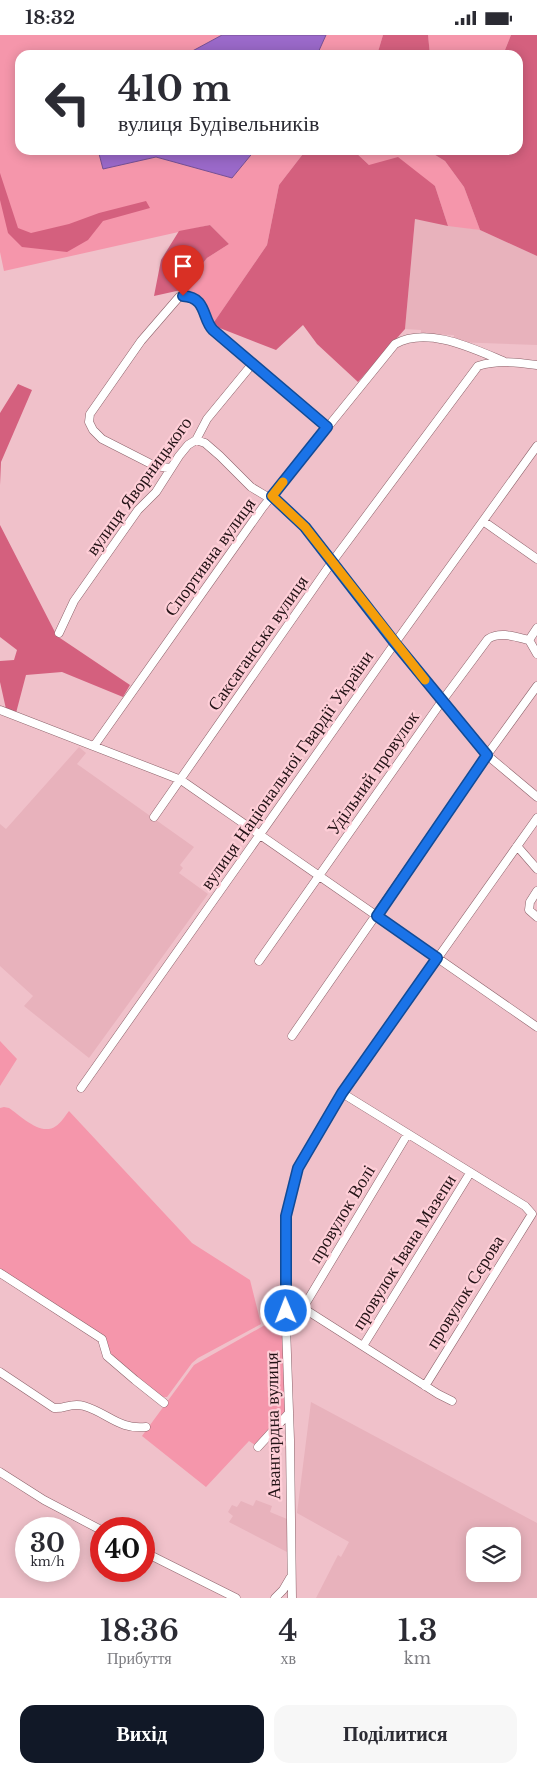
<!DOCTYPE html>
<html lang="uk">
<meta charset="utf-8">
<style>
:root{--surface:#fff;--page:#f7f7f7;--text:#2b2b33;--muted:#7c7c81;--accent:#111827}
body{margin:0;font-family:"Libre Baskerville",serif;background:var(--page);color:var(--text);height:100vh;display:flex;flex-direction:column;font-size:19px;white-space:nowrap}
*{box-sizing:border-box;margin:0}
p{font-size:16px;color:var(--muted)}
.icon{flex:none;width:28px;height:28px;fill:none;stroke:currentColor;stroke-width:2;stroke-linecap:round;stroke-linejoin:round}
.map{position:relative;height:1563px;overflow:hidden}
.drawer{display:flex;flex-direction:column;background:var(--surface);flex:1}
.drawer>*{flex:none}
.guide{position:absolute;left:15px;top:15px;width:508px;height:105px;border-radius:15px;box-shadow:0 2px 12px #0003;background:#fff;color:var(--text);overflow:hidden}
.tools{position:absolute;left:466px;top:1492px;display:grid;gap:10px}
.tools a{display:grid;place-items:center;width:55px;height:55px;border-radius:10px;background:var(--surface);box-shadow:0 2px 12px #0003;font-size:25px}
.speed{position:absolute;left:15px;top:1482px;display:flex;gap:10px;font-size:25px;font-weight:700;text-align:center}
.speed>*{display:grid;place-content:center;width:65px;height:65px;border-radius:50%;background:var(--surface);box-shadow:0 2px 12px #0003;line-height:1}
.speed small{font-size:12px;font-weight:400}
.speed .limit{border:8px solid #d22;background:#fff;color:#111}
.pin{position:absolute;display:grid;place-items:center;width:42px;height:42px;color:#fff;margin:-51px -21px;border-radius:50% 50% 50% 0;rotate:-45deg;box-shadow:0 0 5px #0007}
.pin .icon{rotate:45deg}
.me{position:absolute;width:55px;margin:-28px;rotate:359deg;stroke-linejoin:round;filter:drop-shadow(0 0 4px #0008)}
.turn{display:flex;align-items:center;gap:18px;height:105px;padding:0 20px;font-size:22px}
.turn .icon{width:65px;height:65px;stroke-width:2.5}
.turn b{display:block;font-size:35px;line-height:42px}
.eta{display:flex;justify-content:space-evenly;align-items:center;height:85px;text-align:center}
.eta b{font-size:30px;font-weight:600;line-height:35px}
.primary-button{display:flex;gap:10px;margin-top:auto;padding:10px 20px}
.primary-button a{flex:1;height:58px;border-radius:15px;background:var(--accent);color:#fff;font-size:20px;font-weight:600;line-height:58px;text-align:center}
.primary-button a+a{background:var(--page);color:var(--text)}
.status{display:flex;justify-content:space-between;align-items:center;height:35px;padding:0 25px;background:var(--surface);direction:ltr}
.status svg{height:14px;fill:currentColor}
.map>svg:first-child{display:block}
.built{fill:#e8b2bc;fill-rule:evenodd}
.green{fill:#f596ab}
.forest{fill:#d4607e}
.water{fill:#9a69c9;stroke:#764f93}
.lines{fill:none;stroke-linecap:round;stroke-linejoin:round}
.minor-casing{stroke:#8c626a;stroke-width:9}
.minor{stroke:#fff;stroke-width:8}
.route-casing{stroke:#114b97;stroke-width:12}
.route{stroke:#1a73e8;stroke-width:9}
.slow{stroke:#f59e0b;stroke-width:9}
.labels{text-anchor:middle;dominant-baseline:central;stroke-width:4.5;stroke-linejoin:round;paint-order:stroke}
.street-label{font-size:18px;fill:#221215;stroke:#feced7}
</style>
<div class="status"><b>18:32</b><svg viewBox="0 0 49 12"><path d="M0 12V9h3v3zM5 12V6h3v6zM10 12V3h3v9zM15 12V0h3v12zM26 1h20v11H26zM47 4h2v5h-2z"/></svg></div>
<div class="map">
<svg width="537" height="1563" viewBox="0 0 537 1563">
<rect width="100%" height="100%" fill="#f0c1ca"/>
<!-- built -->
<path class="built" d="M415,184L480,195L537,221V310L454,307V300L421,299V295L405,294Z
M79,712L86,718L77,729L194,812L180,830L183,833L179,838L208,859L89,1023L24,971L33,961L0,931V789L6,794Z
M311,1367L537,1488V1563H316L338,1520L341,1522L349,1507L297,1478ZM512,1501V1539H475V1501Z
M256,1465L272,1471L270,1477L287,1484V1517L229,1487L233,1481L228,1477L232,1470L237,1472L241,1466L253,1471Z"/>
<!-- green -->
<path class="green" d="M0,0H222L185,20H20V115H98L103,134L156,122L232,143L255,115H306L279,150L267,210L212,290L207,276L183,259L181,255L207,223L229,209L210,190L4,236L0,217Z
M326,0H383L377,20H317Z
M424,0H511L503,20H430L428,1Z
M353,115H427L445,126L464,152L480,195L448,191L435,151L369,130Z
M0,1006L17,1024L0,1051Z
M4,1072L9,1073C21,1081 41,1102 56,1091C61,1088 65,1081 69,1076L192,1208L250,1245L261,1289L198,1323L192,1328L170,1358L167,1362H160L108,1318V1308L104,1304L0,1236V1073Z
M281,1281L283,1283L285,1377L255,1410L249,1406L206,1452L142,1401L194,1330Z"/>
<!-- forest -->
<path class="forest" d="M383,0H428L430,20H377Z
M511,0H537V221L480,195L464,152L445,126L427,115H518V20H503Z
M306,115H353L369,130L398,122L435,151L448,191L415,184L405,294L358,347L317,309L303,290L276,315L212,290L267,210L279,150Z
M0,138L18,193L31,198L69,189L99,178L146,166L150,173L103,186L88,205L67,217L22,212L8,198L0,165Z
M210,190L229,209L207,223L181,255L154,261L161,225L179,196Z
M18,349L32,355L1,427L0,450V378Z
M0,490L57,601L130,650L123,662L62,637L26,640L16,678L6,674L0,647V626L14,625L17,615L0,602Z"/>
<!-- water -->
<path class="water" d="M222,0H326L317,20H185Z
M98,115H255L232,143L156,122L103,134Z"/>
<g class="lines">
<!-- minor casing -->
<g class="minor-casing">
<path id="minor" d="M196,405L205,408L220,421L251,452L266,461H272L305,492L395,608L487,720L537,762
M170,433L155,431L102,404L93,395L89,387L90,379L141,306L179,262C190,260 201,267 205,277C208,284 207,289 213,295L327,392
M483,486L537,524
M59,598L74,566L138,475L156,457L179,421L188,410L196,405L207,384L253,328
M529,605L537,619
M529,605L537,593
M0,675L181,745L537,992
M94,711L263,472L395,309C427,291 472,313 503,326
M154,782L332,527L478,331C498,325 516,327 537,330
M517,811L537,834
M537,856L530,867L529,875L537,882
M259,926L442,666L488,604C500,596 516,602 529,605
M292,1001L487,720L537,651
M81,1053L395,608L537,411
M342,1058L525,1171L532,1179L425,1351
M0,1238L102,1304L107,1321L135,1345L164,1368
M285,1263L303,1273L438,1359L452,1366
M303,1273L407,1100
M363,1311L470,1138
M0,1337L54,1373C66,1374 71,1367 84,1371C108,1378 119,1395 146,1392
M258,1412L289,1378
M0,1437L44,1465L101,1495
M144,1517L236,1563
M275,1563L283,1555L290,1543
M292,1563L290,1405L285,1263L286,1181L298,1133L342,1058L537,783"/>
</g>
<!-- minor -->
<use href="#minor" class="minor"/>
</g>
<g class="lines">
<!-- route casing -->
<g class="route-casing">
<path id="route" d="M183,261C207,262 202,284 213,295L327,392L272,461L305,492L395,608L487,720L377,881L437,923L342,1058L298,1133L286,1181V1276"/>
</g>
<!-- route -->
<use href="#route" class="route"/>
<!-- slow -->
<path class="slow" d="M283,447L272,461L305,492L425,645"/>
</g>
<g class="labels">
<!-- street labels -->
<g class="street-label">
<text transform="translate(139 451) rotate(-54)">вулиця Яворницького</text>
<text transform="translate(210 522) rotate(-54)">Спортивна вулиця</text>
<text transform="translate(258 608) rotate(-55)">Саксаганська вулиця</text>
<text transform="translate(287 735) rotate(-55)">вулиця Національної Гвардії України</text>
<text transform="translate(373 738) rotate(-55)">Удільний провулок</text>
<text transform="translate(342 1179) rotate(-59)">провулок Волі</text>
<text transform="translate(404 1217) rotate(-58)">провулок Івана Мазепи</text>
<text transform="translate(465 1257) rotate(-58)">провулок Сєрова</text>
<text transform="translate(273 1391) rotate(-91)">Авангардна вулиця</text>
</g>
</g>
</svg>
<div class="tools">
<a><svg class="icon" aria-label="layers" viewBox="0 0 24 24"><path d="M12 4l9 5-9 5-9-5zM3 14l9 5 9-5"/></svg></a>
</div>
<div class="speed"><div>30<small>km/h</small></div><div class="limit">40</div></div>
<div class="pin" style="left:183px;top:261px;background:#d93025"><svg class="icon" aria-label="arrive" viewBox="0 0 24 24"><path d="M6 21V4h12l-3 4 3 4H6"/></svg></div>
<svg class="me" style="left:286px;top:1276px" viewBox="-20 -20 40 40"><circle r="17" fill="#1a73e8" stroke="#fff" stroke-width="3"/><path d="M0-11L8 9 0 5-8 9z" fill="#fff"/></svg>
<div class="guide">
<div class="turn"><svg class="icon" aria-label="left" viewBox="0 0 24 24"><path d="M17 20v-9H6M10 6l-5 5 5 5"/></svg><div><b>410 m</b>вулиця Будівельників</div></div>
</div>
</div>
<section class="drawer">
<div class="eta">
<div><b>18:36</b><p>Прибуття</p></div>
<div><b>4</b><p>хв</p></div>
<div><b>1.3</b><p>km</p></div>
</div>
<div class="primary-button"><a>Вихід</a><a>Поділитися</a></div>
</section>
